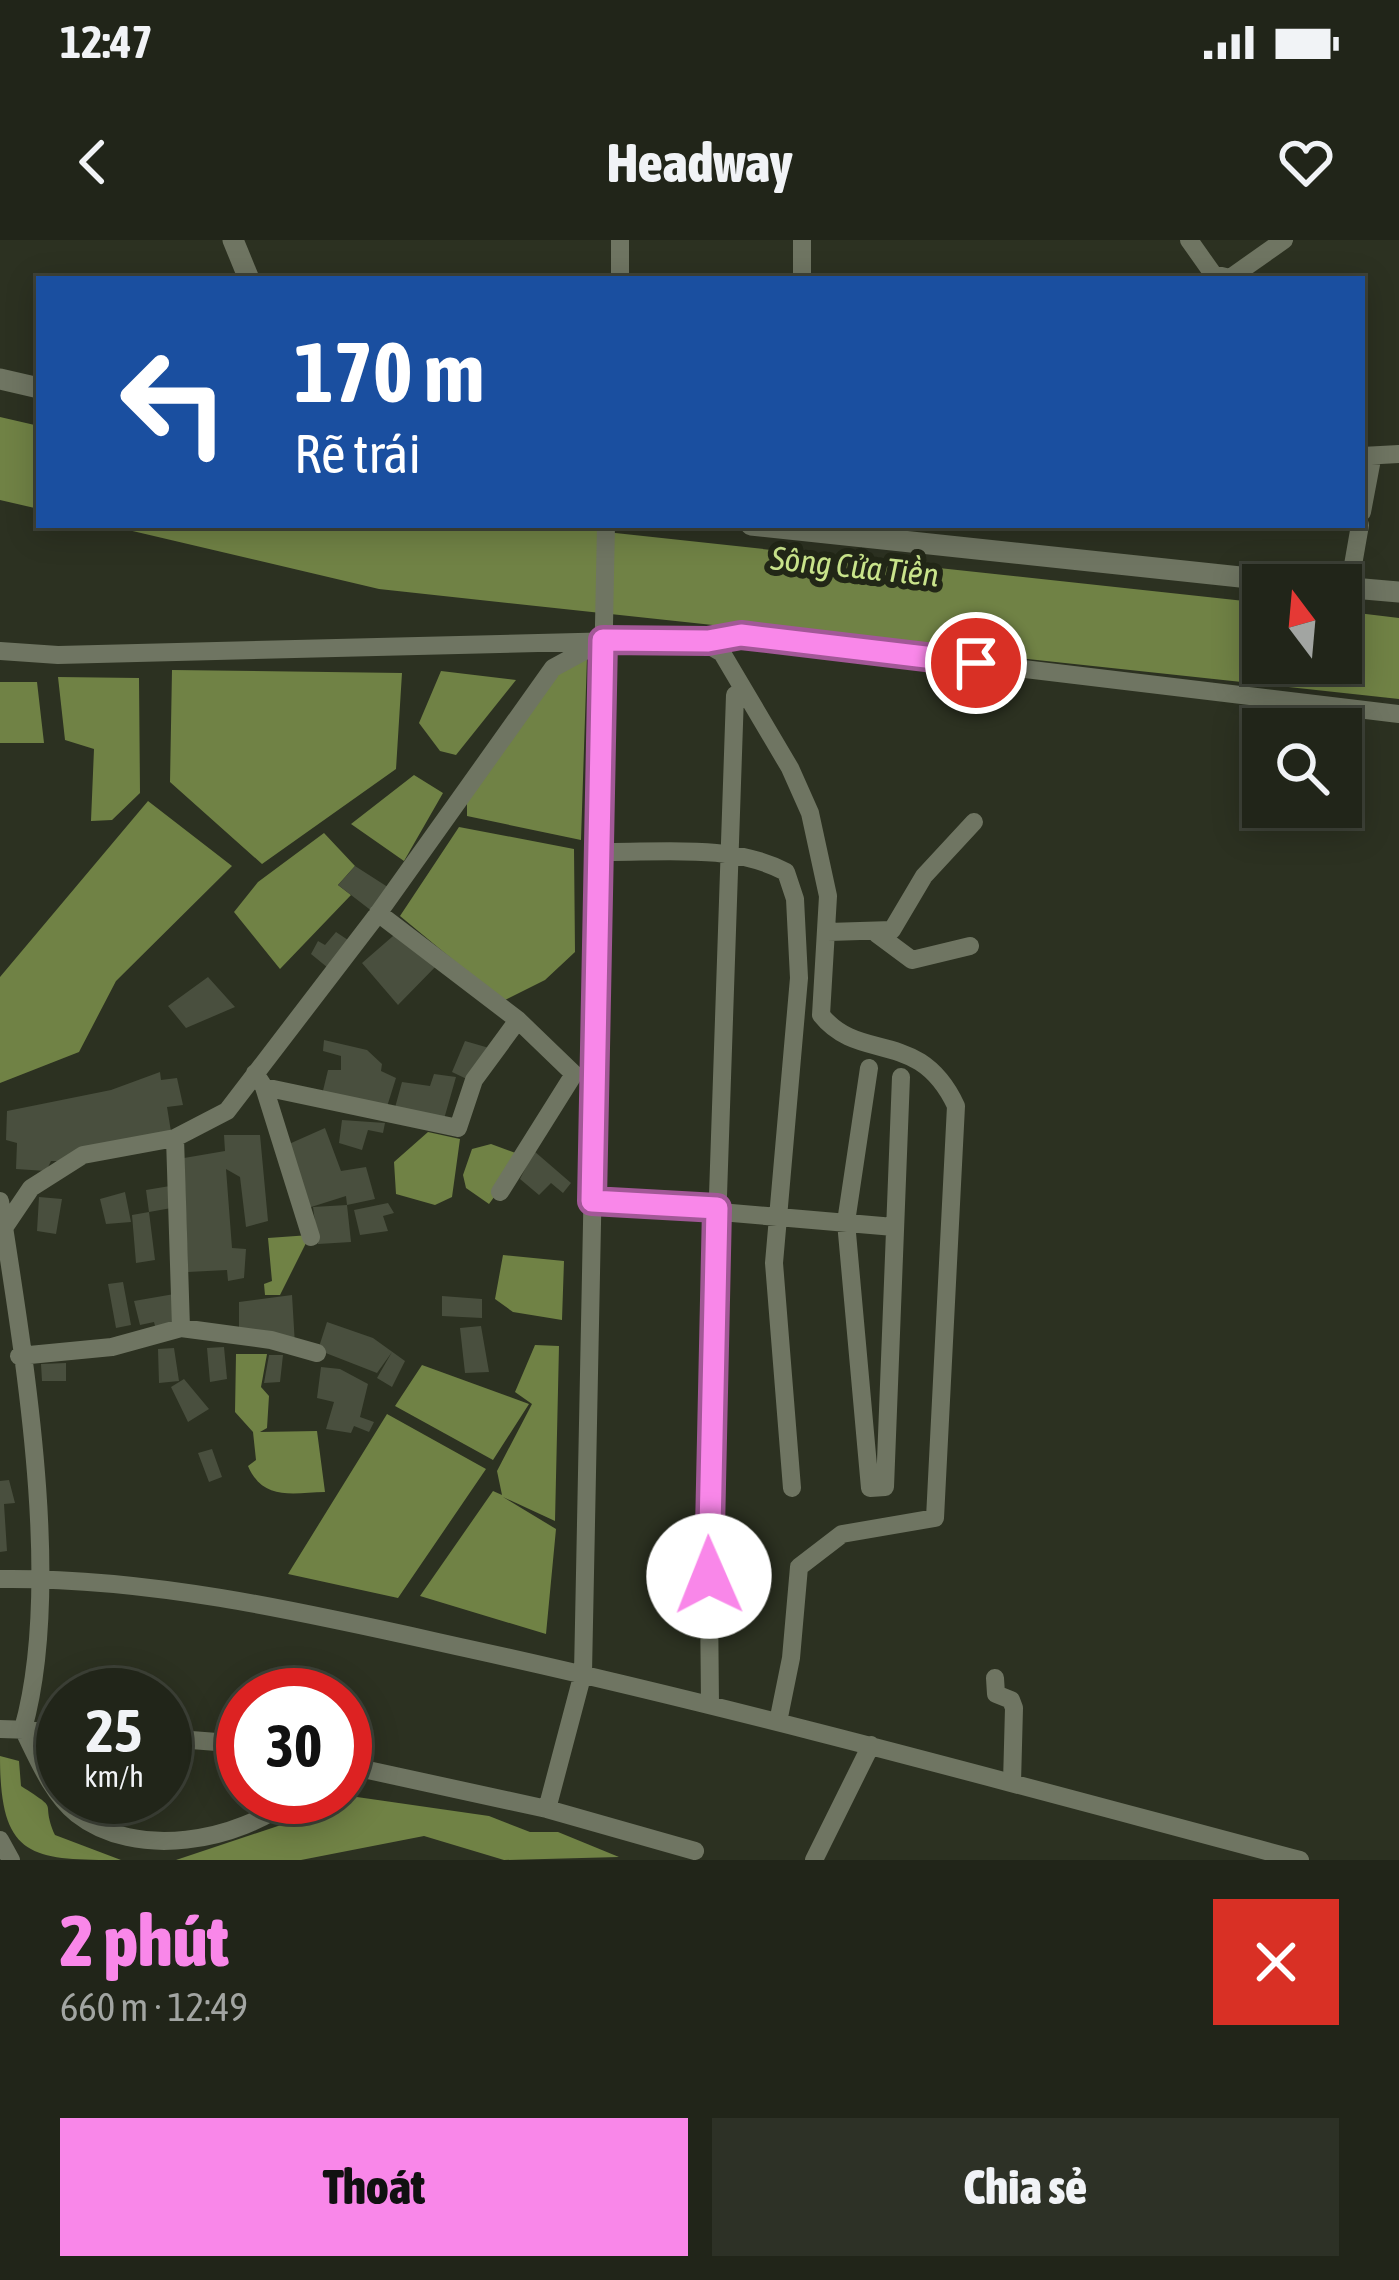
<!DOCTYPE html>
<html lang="vi">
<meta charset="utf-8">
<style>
:root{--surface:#212519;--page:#2d3126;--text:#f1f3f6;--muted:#a2a5a2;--line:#3e4238;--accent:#f987e9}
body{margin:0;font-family:"Asap Condensed",sans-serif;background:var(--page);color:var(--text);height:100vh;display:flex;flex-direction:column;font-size:45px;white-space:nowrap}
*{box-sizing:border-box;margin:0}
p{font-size:39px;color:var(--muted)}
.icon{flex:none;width:66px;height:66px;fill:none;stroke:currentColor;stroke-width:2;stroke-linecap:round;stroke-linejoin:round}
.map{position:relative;height:1620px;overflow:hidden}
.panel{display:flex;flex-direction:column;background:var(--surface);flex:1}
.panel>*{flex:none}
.hud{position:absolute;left:36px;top:36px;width:1329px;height:252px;border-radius:0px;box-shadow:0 6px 30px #0003,0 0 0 3px var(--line);background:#1a4fa0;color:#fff;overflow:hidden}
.needle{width:78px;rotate:344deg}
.controls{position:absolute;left:1242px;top:324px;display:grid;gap:24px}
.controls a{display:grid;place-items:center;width:120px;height:120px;border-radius:0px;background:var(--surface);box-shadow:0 6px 30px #0003,0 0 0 3px var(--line);font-size:60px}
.speed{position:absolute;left:36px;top:1428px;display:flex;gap:24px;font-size:60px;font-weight:700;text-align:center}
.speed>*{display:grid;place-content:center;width:156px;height:156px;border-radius:50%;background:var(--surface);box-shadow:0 6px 30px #0003,0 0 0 3px var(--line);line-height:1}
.speed small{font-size:30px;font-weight:400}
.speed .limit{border:18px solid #d22;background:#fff;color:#111}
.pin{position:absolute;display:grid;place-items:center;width:102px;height:102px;color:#fff;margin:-51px;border:6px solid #fff;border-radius:50%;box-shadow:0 3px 12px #0007}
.me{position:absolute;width:132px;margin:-66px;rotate:359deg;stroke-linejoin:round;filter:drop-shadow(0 0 9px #0008)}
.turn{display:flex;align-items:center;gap:42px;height:252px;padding:0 60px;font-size:54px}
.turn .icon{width:156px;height:156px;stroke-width:2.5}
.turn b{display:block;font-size:84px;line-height:102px}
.round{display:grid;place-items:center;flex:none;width:126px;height:126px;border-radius:0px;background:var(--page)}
.overview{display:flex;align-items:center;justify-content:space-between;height:204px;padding:0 60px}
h1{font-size:72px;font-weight:800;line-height:90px;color:var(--accent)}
.cta{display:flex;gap:24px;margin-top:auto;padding:24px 60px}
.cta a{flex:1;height:138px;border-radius:0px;background:var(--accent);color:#111;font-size:48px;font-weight:800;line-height:138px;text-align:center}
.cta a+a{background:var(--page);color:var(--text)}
.status{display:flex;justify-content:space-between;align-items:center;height:84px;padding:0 60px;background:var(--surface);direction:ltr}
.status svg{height:33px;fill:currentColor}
header{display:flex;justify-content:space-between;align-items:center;height:156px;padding:0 60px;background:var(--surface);font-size:54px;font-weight:800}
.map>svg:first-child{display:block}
.water{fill:#708245}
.building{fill:#494f3e}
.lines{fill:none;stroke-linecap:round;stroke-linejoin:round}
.minor{stroke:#6f7562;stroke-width:18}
.tertiary{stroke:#6f7562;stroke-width:21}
.route-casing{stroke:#a25897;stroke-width:30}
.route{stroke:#f987e9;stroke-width:21}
.labels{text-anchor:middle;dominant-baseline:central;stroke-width:12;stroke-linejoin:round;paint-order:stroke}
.water-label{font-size:33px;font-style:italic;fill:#c9e48b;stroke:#222717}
</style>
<div class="status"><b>12:47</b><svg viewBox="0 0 49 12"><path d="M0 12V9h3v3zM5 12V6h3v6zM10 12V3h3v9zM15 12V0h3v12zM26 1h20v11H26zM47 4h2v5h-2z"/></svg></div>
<header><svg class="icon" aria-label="back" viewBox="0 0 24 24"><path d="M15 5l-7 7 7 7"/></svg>Headway<svg class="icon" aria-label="heart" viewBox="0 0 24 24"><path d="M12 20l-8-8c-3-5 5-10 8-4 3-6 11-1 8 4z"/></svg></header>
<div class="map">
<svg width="1399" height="1620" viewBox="0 0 1399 1620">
<rect width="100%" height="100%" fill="#2c3121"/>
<!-- water -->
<path class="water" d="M0,177L39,186V269L0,260Z
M107,285H541L1263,363V423H1341V371L1399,378V459L379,349Z
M587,417L581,600L467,576V562L557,432Z
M172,430L402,433L396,529L262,624L170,542Z
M441,431L516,440L456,515L440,511L419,483Z
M58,437L139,438L140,553L112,580L91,581L94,509L65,500Z
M0,442H37L44,503H0Z
M414,535L443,553L404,621L351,584Z
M148,561L232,626L116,741L79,812L0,843V737Z
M459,587L574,609L575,712L545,740L503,761L400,676Z
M324,593L355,626L338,645L351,655L280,729L234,672L258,642Z
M428,892L460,899L452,957L435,965L396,954L394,922Z
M491,904L524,916L489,964L466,948L463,935L472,909Z
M310,995L280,1055H265L264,1044L272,1041L268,998Z
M503,1015L564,1021L562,1080L513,1072L495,1059Z
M535,1105L559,1106L555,1281L503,1257L556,1289L546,1394L420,1356L493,1251L502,1255L497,1231L532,1164L515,1152Z
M236,1114H267L261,1147L269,1156L267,1188L260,1192L317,1191L325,1252C292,1253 263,1261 248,1226L256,1220L253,1192L235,1172Z
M422,1125L529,1164L493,1220L395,1166Z
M387,1174L486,1229L398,1358L288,1334Z
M0,1516L19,1521L21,1546C63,1573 39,1558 55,1595L121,1620C30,1620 0,1618 0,1516Z
M350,1556L489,1576L530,1592H558L619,1617L504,1620L424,1596L301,1620H176L314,1574Z"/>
<!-- building -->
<path class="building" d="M355,626L394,651L377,675L338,645Z
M400,690L441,721L398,765L362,723Z
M336,692L354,704L333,732L311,714L318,701L325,705Z
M208,737L235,767L186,788L168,766Z
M324,800L367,810L382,824L381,831L396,838L385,873L321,859L328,830H341V816L323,811Z
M465,801L496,810L473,842L452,832Z
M160,832L161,840L177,838L183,865L167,867L172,898L72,921H51L46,931L16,929L17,903L6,900L7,871L111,850Z
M434,834L456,837L442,886L393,875L402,842L430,846Z
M342,880L385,883L383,893L368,890L362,910L339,903Z
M325,888L341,931L366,927L375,959L347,965L346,956L308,968L289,904Z
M224,895H260L268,981L246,987L240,937L226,929L232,1008L246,1009L244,1038L228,1041L227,1030L188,1032L184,918L225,911Z
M534,911L571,943L563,953L551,943L539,955L520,939Z
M176,945L177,967L149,972L155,1020L136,1023L132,975L149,972L146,950Z
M125,952L131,982L106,984L100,959Z
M39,957L62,959L56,994L37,991Z
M388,963L394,973L383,976L388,991L360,995L354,970Z
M347,965L351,1002L318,1004L313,967Z
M123,1042L131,1085L116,1088L108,1044Z
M180,1053L181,1088L157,1094L154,1082L140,1085L134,1061Z
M292,1055L295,1105L239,1095V1062Z
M442,1056L482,1059V1078L442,1076Z
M327,1082L373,1098L405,1121L392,1147L377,1138L392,1112L377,1133L318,1110Z
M481,1086L489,1132L465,1133L460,1088Z
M224,1107L227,1139L210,1142L207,1108Z
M174,1108L179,1141L159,1143L158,1109Z
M269,1115H283L280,1142L264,1143Z
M66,1123V1141H42L41,1124Z
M321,1127L340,1129L368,1144L360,1177L374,1182L369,1192L354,1186L351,1193L326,1189L334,1162L317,1158Z
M184,1139L209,1169L188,1182L171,1147Z
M212,1209L222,1237L209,1242L198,1213Z
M9,1240L15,1263L4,1264L7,1311L0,1312V1241Z"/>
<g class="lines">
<!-- minor -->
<path class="minor" d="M1189,0L1213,34L1230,38L1284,0
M620,39V0
M802,39V0
M1362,216L1399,214
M1362,272L1372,219
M1349,348L1360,285
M708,402L741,395L1399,474
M0,411L58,415L698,399L722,413L790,528L810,573L828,656L821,775C860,824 919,787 956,866L935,1278L842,1294L799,1327L791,1418L778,1482
M599,612C660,613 732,603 786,632L795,659L799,738L774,1023L792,1248
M378,673L518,780L574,834L500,952
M828,692L892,690L924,636L974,582
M877,694L912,720L970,706
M869,828L846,982L870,1248L885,1247L901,837
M255,833L264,847L458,888L474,840L518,780
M264,847L311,997
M175,898L181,1088
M0,961C23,1112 64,1343 23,1489C37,1517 52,1554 77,1574C135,1620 239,1602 293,1557
M592,961L894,987
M4,988L31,948L83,915L175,898L227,871L377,675L553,428L599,403
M19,1116L112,1107L181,1088L271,1100L317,1113
M0,1339C159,1337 320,1376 474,1410C751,1471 1025,1547 1300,1620
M995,1438L996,1454L1011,1460L1014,1468L1012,1543
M710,1465L708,1250L735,455
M0,1489L63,1491
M165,1498L243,1504
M345,1525L547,1569L695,1611
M547,1569L583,1433L606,285
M0,1600L11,1620
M814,1620L871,1505"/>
<!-- tertiary -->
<path class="tertiary" d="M233,0L249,39
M0,139L39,148
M751,285L1316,345
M1341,347L1399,352"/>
</g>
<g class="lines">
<!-- route casing -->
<g class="route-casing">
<path id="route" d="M709,1336L717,968L592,961L603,400L708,401L741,395L976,423"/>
</g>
<!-- route -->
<use href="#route" class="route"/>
</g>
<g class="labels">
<!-- water labels -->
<g class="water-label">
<text transform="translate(855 326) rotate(6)">Sông Cửa Tiền</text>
</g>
</g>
</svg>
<div class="controls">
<a><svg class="needle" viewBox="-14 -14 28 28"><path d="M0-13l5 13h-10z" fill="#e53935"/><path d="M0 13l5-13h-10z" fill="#a2a5a2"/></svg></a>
<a><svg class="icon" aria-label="search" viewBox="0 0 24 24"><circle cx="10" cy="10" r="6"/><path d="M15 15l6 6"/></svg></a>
</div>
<div class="speed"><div>25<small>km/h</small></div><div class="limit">30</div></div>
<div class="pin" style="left:976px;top:423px;background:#d93025"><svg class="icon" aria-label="arrive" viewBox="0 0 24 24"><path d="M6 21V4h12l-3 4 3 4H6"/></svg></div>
<svg class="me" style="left:709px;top:1336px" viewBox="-20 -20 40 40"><circle r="19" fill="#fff"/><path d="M0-13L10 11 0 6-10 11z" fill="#f987e9"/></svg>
<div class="hud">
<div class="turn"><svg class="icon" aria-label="left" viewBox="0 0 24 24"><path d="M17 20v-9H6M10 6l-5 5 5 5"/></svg><div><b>170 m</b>Rẽ trái</div></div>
</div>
</div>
<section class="panel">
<div class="overview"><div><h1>2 phút</h1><p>660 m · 12:49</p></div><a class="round" style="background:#d93025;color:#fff"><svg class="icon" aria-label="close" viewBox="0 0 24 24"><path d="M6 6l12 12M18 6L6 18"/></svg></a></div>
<div class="cta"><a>Thoát</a><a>Chia sẻ</a></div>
</section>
